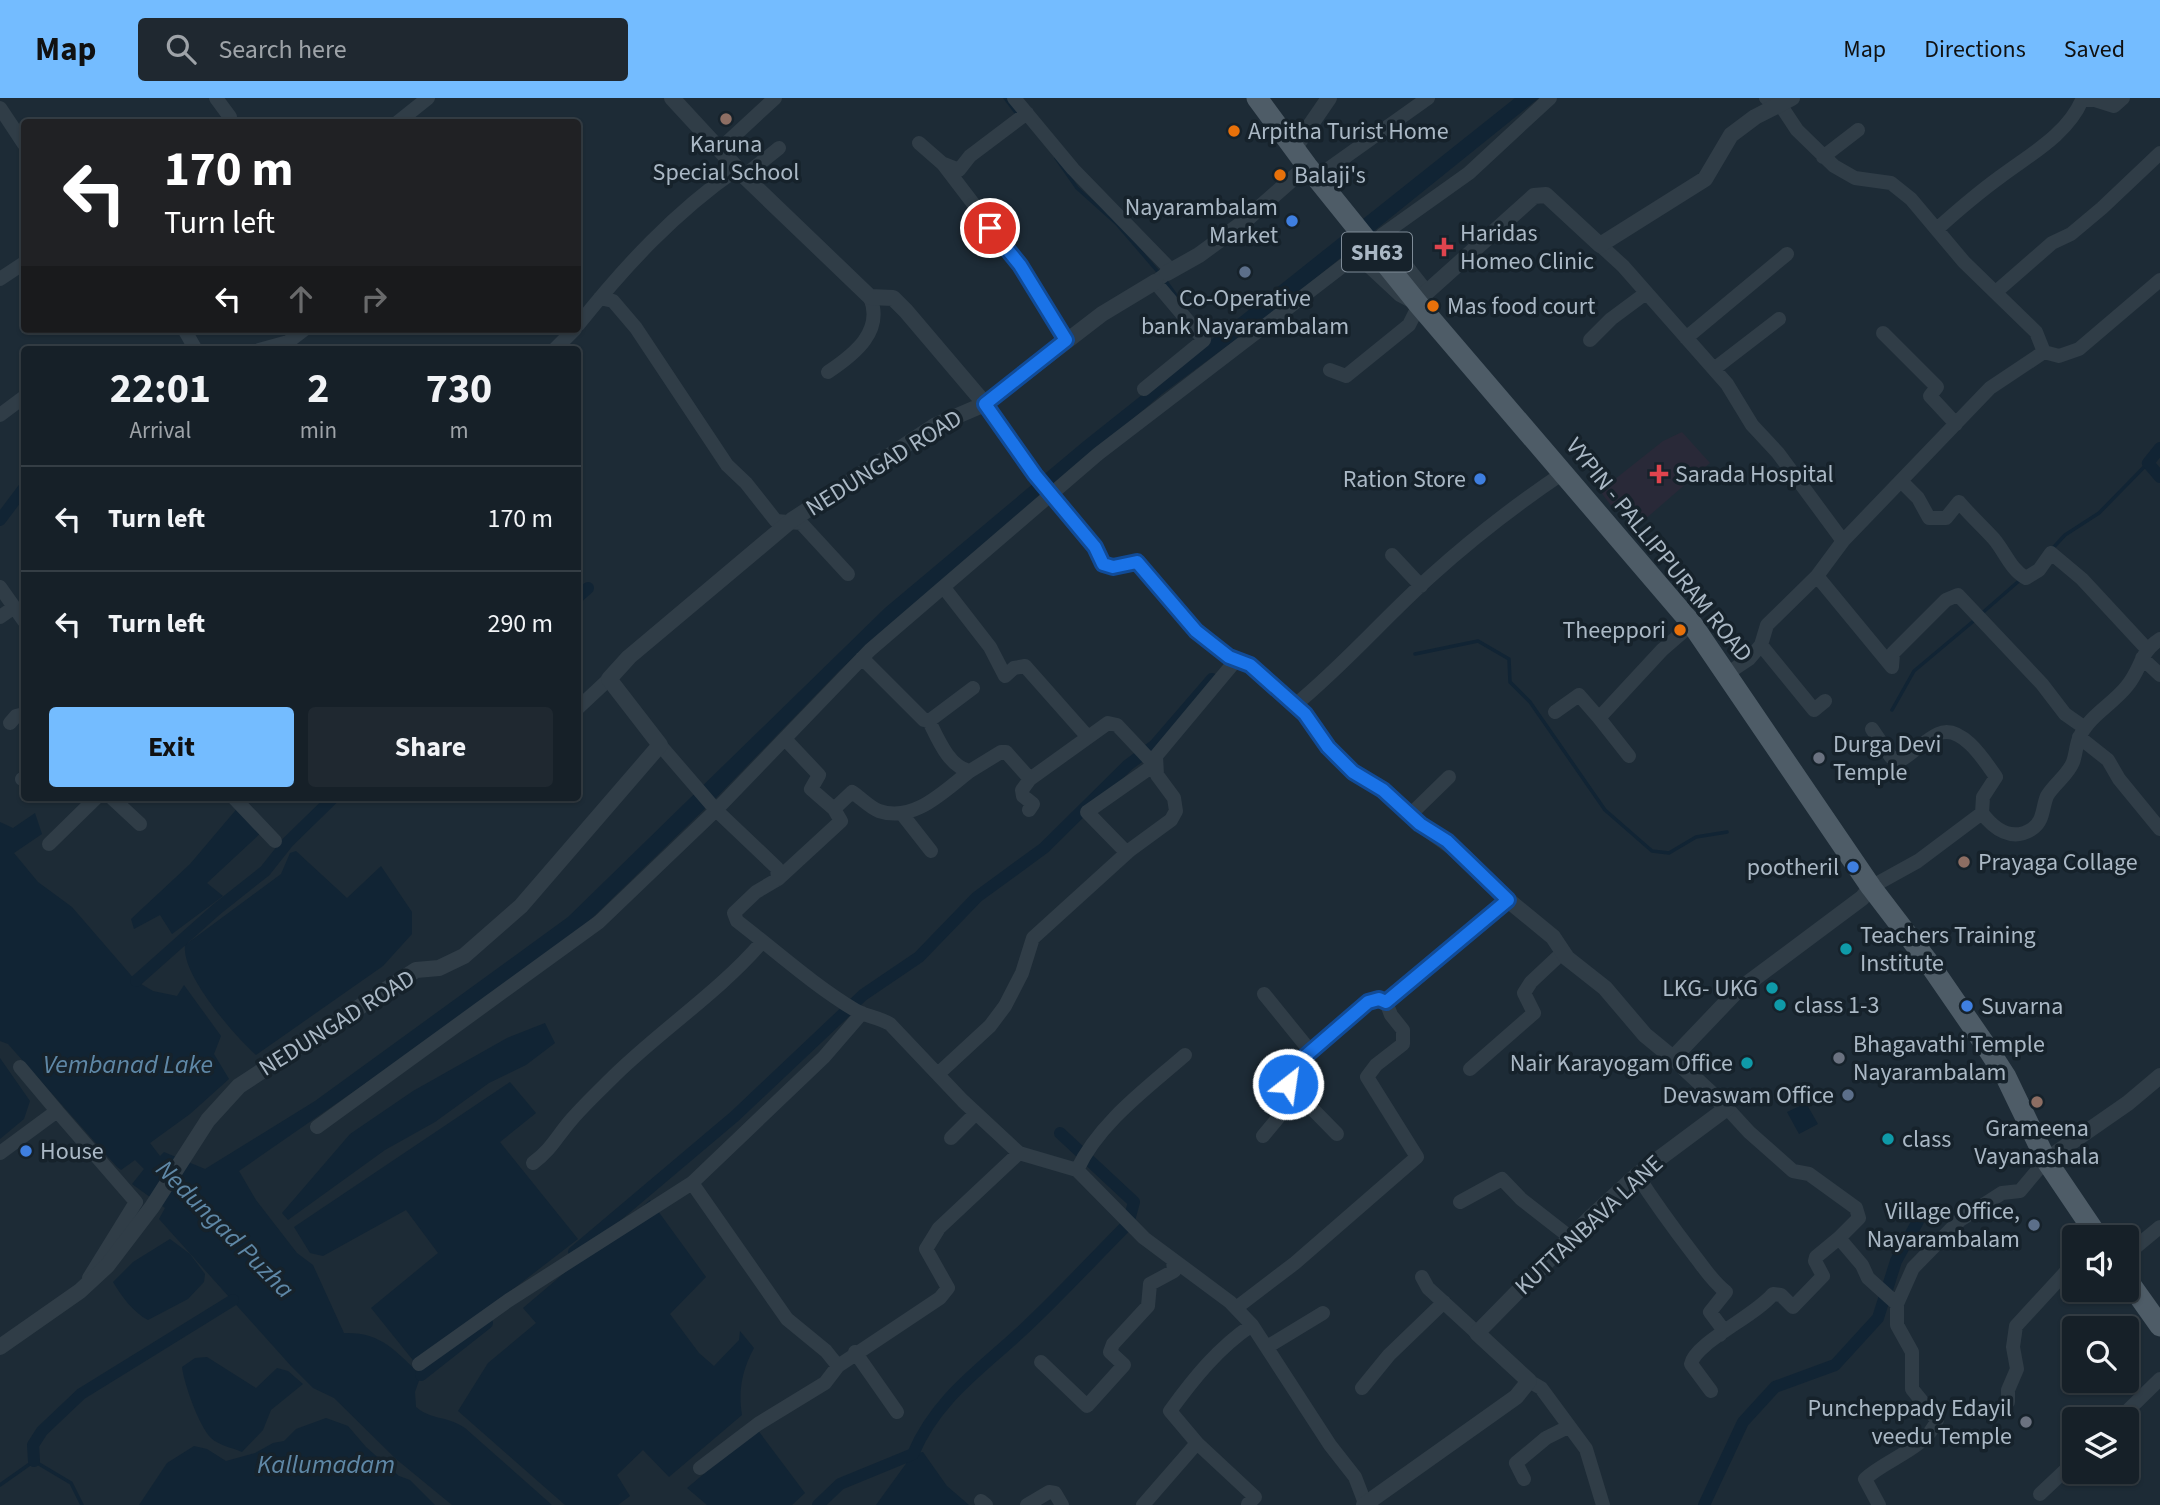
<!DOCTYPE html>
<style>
:root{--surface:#162028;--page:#1f2830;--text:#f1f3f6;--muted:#9ea3a8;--line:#353e45;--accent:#74bcff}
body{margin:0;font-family:"Source Sans 3",sans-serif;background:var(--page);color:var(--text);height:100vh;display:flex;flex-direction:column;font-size:26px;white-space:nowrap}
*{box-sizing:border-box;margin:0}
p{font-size:23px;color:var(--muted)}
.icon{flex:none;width:38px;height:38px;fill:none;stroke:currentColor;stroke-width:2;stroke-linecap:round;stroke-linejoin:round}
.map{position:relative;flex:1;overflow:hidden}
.drawer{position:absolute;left:21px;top:248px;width:560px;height:455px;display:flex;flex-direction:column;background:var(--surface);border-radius:7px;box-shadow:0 2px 5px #0004,0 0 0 2px var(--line)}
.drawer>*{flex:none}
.hud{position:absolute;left:21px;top:21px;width:560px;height:214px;border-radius:7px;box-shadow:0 2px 5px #0004,0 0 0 2px var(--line);background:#202124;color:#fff;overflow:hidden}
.tools{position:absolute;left:2062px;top:1127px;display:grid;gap:14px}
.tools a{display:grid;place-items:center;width:77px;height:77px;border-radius:7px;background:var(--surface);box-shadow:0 2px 5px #0004,0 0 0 2px var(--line);font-size:35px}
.pin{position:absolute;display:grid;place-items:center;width:60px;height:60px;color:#fff;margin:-30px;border:4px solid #fff;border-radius:50%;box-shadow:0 2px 7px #0007}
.me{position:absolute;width:77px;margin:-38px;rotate:30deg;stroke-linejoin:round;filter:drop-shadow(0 0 5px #0008)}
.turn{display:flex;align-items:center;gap:24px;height:147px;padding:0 28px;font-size:32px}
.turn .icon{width:91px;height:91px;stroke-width:2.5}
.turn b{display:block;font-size:49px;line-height:60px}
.lanes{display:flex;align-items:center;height:66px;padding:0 28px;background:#0003;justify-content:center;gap:35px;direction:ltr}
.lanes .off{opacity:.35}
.eta{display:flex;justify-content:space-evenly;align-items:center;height:119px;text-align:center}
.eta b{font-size:42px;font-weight:700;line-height:49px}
.primary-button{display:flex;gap:14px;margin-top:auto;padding:14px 28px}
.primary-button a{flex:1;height:80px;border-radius:7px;background:var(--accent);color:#111;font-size:28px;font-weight:700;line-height:80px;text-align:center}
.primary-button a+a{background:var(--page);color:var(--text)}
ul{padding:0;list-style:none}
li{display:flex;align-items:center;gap:21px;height:105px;padding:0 28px;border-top:2px solid var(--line)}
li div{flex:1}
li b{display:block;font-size:26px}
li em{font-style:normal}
header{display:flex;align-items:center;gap:42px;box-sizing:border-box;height:98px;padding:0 35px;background:var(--accent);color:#111}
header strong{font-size:33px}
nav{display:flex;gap:38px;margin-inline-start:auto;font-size:24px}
.search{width:490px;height:63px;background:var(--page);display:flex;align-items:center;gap:18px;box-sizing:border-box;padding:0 24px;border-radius:7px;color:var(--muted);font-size:26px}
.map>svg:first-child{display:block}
.medical{fill:#292938}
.water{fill:#112434}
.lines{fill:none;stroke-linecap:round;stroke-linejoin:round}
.stream{stroke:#112434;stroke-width:3.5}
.canal{stroke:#112434;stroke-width:12}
.minor{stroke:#303d47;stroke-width:14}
.tertiary{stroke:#303d47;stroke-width:16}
.primary{stroke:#4e5c67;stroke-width:21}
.route-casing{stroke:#114b97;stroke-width:18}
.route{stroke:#1a73e8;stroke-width:12}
.education-dot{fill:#8d6e63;stroke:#16222b;stroke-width:2.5}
.food-dot{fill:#e8710a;stroke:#16222b;stroke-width:2.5}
.shop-dot{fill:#3f7fe0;stroke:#16222b;stroke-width:2.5}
.health-dot{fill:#e0444e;stroke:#16222b;stroke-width:2.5}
.service-dot{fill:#5c6f8a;stroke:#16222b;stroke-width:2.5}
.worship-dot{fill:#6b7280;stroke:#16222b;stroke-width:2.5}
.culture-dot{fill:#0f9aa8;stroke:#16222b;stroke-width:2.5}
.labels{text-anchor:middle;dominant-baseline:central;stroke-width:7;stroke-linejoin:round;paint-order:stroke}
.shield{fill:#16222b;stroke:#7e8b97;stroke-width:2}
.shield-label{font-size:23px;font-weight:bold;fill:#aab8c5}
.poi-label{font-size:24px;fill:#aab8c5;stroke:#16222b;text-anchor:start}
.street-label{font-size:24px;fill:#aab8c5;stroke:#16222b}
.water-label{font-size:26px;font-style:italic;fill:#5f88a7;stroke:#16222b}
</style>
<header>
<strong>Map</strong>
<div class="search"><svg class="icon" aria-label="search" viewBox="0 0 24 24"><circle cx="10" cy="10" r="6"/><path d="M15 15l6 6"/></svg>Search here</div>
<nav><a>Map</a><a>Directions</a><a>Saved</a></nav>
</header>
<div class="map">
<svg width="2160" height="1407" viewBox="0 0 2160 1407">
<rect width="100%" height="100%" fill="#1d2b36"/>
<!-- medical -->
<path class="medical" d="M1682,334L1710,365L1643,423L1635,410L1624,408L1616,414L1600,393L1663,343Z"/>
<!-- water -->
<path class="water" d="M1515,0H1539L1281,208L1162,296L877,538L839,573L716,700L588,824L392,967L239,1073L256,1102L297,1155L313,1167L344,1235C382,1234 395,1253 421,1277L415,1294L416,1309C433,1323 446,1317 465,1330L552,1407H452L396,1361L334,1300L313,1290L291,1268L159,1121L165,1110L132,1086L144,1071L135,1062L121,1072L117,1069L8,946L0,943V724L13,730L35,715L42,736L14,755L38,784L72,809L136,883L153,893L177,898L184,887L221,938L214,956L229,981L190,1016L150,1045L160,1058L164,1054L205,1071L315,1003L568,819L885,510L1084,343Z
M240,707L265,731L207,785L223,798L172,836L160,817L134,831L131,821L190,766Z
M296,753L347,800L381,768L412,814V836L383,868L256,957C234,937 181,877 185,847L281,776L290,755Z
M545,925L555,945L526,967L489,985L435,1024L385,1052L288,1122L282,1115L350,1036L413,993L507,940Z
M0,960L30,1003L24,1021L0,1041Z
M510,984L536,1015L500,1044L578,1141L416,1266L371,1210L438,1155L406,1112L323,1158L310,1155L294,1129Z
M1806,1005L1818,1026L1799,1036L1787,1014Z
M650,1102L706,1179L670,1216L699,1255L714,1268L739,1242L740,1233L754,1250C742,1272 738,1293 742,1317L669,1379L643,1352L617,1377L630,1398L618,1407H565L458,1313L488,1265L536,1225L523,1210Z
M170,1141L190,1156L205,1176L204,1184L188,1201L148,1222C134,1215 121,1198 113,1184L133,1164Z
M207,1259L256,1290L277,1270L288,1273L303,1286L271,1312L263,1332L242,1354C233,1350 218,1347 211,1340C199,1328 184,1286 182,1269L195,1260Z
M326,1320L348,1328L366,1349L399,1378L410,1382L435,1407H139L167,1365L194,1348L207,1351L226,1363L255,1355L273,1345L284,1343L296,1331Z
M757,1331L805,1395L792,1407H707L687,1390Z
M923,1354L947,1388L969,1407H876L913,1356Z"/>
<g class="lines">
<!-- stream -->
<path class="stream" d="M1005,0L1017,16
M1056,60L1077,90L1117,126L1160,176
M1165,182L1183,207
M2051,452L2065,437L2099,415L2148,365
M1981,516L2020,482
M1415,556L1478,543L1509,561L1510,584L1530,604L1605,712L1652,753L1669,755L1696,739L1727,734
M1892,612L1914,573L1976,521
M0,1387L34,1363L71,1385L82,1407"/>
<!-- canal -->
<path class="canal" d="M2160,350L2148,365L2160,379
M0,422L24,390
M578,499L588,490
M136,883L217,811L265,773L288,744L333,700
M574,1154L735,1018L863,897L919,859L977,799L1044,750L1128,667L1155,647L1212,581
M421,1277L487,1225
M34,1363L33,1347L42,1333L81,1296L233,1202
M818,1407L840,1386L913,1356C937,1299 983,1270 1026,1229C1061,1196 1094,1160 1128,1126L1134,1104L1060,1035
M1704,1407L1743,1324L1775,1289L1835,1267L1878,1220L1896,1163L1918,1123"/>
<!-- minor -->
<path class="minor" d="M216,0L230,19
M1014,0L1073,71L1171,172
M1766,0L1781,8L1797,32L1834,68L1855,80L1891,85L1911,101L1964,164L2036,234L2044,254
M0,10L24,46
M398,24L428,0
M919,45L943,66L1020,167L1066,242
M720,51L775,0
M1823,59L1858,32
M944,66L959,72L970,58L1027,15
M1324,74L1428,0
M744,78L779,50
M1937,131C1957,113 1978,95 2000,79C2029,57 2067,37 2082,2H2095L2114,8L2123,0
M1600,147L1623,168L1727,286L1752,327L1778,355L1843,443
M0,181L24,165
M1997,193L2052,145L2071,136L2102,110L2160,55
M1427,194L1382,137L1469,75L1550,0
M600,200L613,203L636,230L727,367L746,385L776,423L801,425L848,476
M578,227C625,168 674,115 737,71
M184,231L196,252
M1883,235L1937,289L1930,298L1956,326
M1686,240L1787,156
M1590,242L1611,221L1646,195
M259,252L288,244L305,231
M554,252L575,231
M1714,271L1779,221
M828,274C855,256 884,233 870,199
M1144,291L1204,242L1155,184L1163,178
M0,317L24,299
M1902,384L1918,400L1929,420H1946L1959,404C1970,417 1982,428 1994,441C2005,454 2011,472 2026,480L2039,472L2051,455L2082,481L2146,550
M1392,457L1421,488
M1817,478L1892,569L1893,555L1946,502L1958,497L2042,586L2065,616L2085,630
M0,489L24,523
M945,491L990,549L1005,578L1014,570L1025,568L1087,638
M0,519L13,510
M1761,547L1814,612L1825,603
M862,560L924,622L929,623C938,641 949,669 970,673L1001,654H1006L1030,681
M2142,560L2160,577
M1728,575L1749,561L1761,547L1767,527L1817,478L1843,443L1990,290L2044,254L2059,258L2079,251L2160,182
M1295,607C1344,567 1385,519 1432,477C1473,440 1517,406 1563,375
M578,610L609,581
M1555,614L1579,597L1599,620
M929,623L973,590
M10,625L16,618L24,616
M1872,631L1891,659L1901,662C1913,655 1925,642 1938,636C1961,625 1985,663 1996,679L1983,699L1982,715
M2079,639L2108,662L2119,681L2160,731
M785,641L819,677L811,691L834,711L852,694C860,699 870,710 879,713C914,725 944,693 970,673
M660,647L716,712L777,770L778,781L756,794L734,815L737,823C776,853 812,886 855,912C865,918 878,919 890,926L963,1003L1019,1055L1077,1072L1144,1140L1230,1204L1252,1227L1330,1347L1355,1379L1365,1405
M1629,658L1599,620L1662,552L1692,526
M22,681L24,680
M112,700L140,726
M234,700L275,743
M1029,712L1033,706L1023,698L1022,692L1030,681L1108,625L1117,627L1149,661L1156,658
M902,716L931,753
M1411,716L1449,679
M49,746L96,700
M1127,755L1087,714L1154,667
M778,781L841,723L834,711
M1871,789L1918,763L1982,715C1994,731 2012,744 2032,731C2044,723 2042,710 2047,698C2054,686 2068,677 2073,664C2076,656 2076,646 2080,638C2089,618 2114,605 2127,588C2142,570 2139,555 2160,541
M1264,896L1311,954
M862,915L824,959L692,1085L787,1221L826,1253L838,1268L940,1200L948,1190L926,1151L939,1130L1019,1055
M20,969L57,1013
M1470,971L1534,915L1524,895L1531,884L1563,854
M938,976L990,928L1005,908L1022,875L1033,840L1130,752L1171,722L1176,713L1174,700L1157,677L1156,658L1237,561
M1727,1010L1749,1034L1793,1073L1809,1076L1856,1110L1859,1120L1839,1140L1862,1167L1868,1180L1897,1206
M317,1029L599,824L716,712L870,552L1098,356L1357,157L1400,197L1419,207L1409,227L1346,278L1330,272
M1337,1036L1288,986L1287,974L1368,904L1379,901L1386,904L1508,802
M1263,1038L1297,997
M951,1040L976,1015
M0,1055L57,1013L136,1104L89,1180
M533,1065C552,1051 557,1038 572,1021C585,1006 600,992 614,978C661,932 720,893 762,844
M1077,1072C1099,1025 1146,991 1185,957
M1637,1077C1655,1105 1674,1131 1694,1157C1705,1171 1712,1183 1726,1194L1710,1214L1722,1230L1720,1237
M1460,1104L1502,1081L1521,1101L1571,1140
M2126,1157L2160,1129
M1422,1179L1428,1190L1477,1235
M1236,1210L1295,1165L1417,1059L1367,979L1376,967L1403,946V932L1391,917L1386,904
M1267,1249L1323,1215
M855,1254L897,1314
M1041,1264L1087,1308L1124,1267L1110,1254L1113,1246L1148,1208L1150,1186L1174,1173L1173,1163
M419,1266L509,1202L692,1085
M1529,1283L1541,1290L1586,1351L1603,1407
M1362,1290L1389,1257L1444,1204
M1711,1293L1691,1266C1695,1245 1755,1218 1773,1196L1781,1197L1793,1209L1823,1178L1815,1163L1816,1159L1839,1140
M2008,1304V1292L2017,1271L2013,1249L2016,1228L2074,1165
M2119,1321L2160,1281
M1197,1345L1255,1399L1248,1406
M700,1370L758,1326L825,1285L838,1268
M1524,1381L1516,1365L1546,1340L1568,1329
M2040,1396L2074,1364
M981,1403L986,1407
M1027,1407L1049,1394L1055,1395L1062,1407
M1143,1407L1197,1345L1170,1313C1194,1280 1218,1250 1252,1227
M1879,1407L1865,1381C1886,1361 1926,1351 1937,1322L1912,1291V1254L1897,1227V1206L1913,1170L1960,1122L2002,1095L2020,1093L2046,1062"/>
<!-- tertiary -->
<path class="tertiary" d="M672,0L744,78L870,199L893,200L906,213L985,306L1035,377L1095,449L1103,466L1113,469L1137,464L1196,533L1229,559L1250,567L1305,616L1328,649L1353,674L1383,692L1420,726L1463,757L1508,802L1553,839L1567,860L1605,890L1645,937L1673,960
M1294,51L1329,0
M1167,175L1199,157L1240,127L1307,68
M1419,207L1427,194L1534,98L1546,97L1600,147L1705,81L1731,37L1755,19L1792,0
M2046,1062L2128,1005L2160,978
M0,1249L80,1193L107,1168L152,1109L208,1022L239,988L416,872L439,870L464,858L521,808L660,647L609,581L629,559L792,422L936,327L985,306L1102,216L1155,184
M1364,1407L1516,1299L1529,1283L1477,1235L1588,1122L1637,1077L1727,1010L1673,960L1736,894L1862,800L1871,789"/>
<!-- primary -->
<path class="primary" d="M1257,0L1307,68L1419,207L1692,526L1871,789L1926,861L1988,951L2006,979L2046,1062L2098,1139
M2126,1180L2160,1228"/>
</g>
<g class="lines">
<!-- route casing -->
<g class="route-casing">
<path id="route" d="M990,130L1020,167L1066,242L985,306L1035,377L1095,449L1103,466L1113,469L1137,464L1196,533L1229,559L1250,567L1305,616L1328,649L1353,674L1383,692L1420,726L1447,743L1508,802L1386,904L1379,901L1368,904L1287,974L1288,986"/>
</g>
<!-- route -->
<use href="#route" class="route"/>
</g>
<!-- markers -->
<g class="education-dot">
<circle cx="726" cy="21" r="7"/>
<circle cx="1964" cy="764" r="7"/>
<circle cx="2037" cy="1004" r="7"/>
</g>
<g class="food-dot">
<circle cx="1234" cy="33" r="7"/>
<circle cx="1280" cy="77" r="7"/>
<circle cx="1433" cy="208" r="7"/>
<circle cx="1680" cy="532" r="7"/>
</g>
<g class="shop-dot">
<circle cx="1292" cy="123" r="7"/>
<circle cx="1480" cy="381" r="7"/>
<circle cx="1853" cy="769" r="7"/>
<circle cx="1967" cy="908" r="7"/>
<circle cx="26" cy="1053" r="7"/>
</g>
<g class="health-dot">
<path d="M1440.5 138.5h7v7h7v7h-7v7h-7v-7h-7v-7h7z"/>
<path d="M1655.5 365.5h7v7h7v7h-7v7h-7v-7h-7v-7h7z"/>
</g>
<g class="service-dot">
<circle cx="1245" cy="174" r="7"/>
<circle cx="1848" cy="997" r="7"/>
<circle cx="2034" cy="1127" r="7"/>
</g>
<g class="worship-dot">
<circle cx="1819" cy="660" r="7"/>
<circle cx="1839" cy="960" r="7"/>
<circle cx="2026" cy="1324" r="7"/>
</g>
<g class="culture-dot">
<circle cx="1846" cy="851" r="7"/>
<circle cx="1772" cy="890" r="7"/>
<circle cx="1780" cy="907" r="7"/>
<circle cx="1747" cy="965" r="7"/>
<circle cx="1888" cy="1041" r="7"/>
</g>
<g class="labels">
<!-- shield labels -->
<rect class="shield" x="1342" y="134.5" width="70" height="39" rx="5"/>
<g class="shield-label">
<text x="1377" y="154">SH63</text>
</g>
<!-- poi labels -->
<g class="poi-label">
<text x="1248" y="33">Arpitha Turist Home</text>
<text x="726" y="46" text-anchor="middle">Karuna<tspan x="726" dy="28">Special School</tspan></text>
<text x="1294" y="77">Balaji's</text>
<text x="1278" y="109" text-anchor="end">Nayarambalam<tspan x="1278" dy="28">Market</tspan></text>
<text x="1460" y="135">Haridas<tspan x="1460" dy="28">Homeo Clinic</tspan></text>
<text x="1245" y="200" text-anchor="middle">Co-Operative<tspan x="1245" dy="28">bank Nayarambalam</tspan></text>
<text x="1447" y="208">Mas food court</text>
<text x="1675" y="376">Sarada Hospital</text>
<text x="1466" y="381" text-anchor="end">Ration Store</text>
<text x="1666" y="532" text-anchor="end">Theeppori</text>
<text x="1833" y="646">Durga Devi<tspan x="1833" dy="28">Temple</tspan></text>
<text x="1978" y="764">Prayaga Collage</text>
<text x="1839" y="769" text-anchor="end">pootheril</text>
<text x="1860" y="837">Teachers Training<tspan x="1860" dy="28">Institute</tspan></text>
<text x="1758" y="890" text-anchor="end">LKG- UKG</text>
<text x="1794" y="907">class 1-3</text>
<text x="1981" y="908">Suvarna</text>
<text x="1853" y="946">Bhagavathi Temple<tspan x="1853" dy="28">Nayarambalam</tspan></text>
<text x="1733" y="965" text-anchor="end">Nair Karayogam Office</text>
<text x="1834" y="997" text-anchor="end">Devaswam Office</text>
<text x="2037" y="1030" text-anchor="middle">Grameena<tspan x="2037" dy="28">Vayanashala</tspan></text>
<text x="1902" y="1041">class</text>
<text x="40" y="1053">House</text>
<text x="2020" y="1113" text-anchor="end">Village Office,<tspan x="2020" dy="28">Nayarambalam</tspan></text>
<text x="2012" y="1310" text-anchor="end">Puncheppady Edayil<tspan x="2012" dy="28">veedu Temple</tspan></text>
</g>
<!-- street labels -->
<g class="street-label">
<text transform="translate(884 365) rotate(-32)">NEDUNGAD ROAD</text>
<text transform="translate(1659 452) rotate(51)">VYPIN - PALLIPPURAM ROAD</text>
<text transform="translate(337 925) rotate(-32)">NEDUNGAD ROAD</text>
<text transform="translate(1589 1127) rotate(-43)">KUTTANBAVA LANE</text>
</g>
<!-- water labels -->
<g class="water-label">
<text x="128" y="966">Vembanad Lake</text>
<text transform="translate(225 1131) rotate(45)">Nedungad Puzha</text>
<text x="326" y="1366">Kallumadam</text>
</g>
</g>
</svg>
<div class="tools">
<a><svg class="icon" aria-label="sound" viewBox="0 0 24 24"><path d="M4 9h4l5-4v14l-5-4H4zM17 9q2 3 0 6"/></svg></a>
<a><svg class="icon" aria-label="search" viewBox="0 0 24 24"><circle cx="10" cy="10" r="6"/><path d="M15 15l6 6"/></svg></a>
<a><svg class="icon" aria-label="layers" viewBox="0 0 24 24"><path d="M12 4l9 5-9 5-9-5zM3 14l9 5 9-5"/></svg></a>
</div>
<div class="pin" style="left:990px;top:130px;background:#d93025"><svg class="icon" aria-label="arrive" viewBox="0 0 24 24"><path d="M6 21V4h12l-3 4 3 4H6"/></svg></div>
<svg class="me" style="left:1288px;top:986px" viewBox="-20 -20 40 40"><circle r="17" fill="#1a73e8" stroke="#fff" stroke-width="3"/><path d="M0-11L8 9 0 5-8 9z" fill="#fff"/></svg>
<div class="hud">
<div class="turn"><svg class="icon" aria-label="left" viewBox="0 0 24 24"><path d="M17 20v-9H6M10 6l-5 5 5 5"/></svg><div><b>170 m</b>Turn left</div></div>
<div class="lanes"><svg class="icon" aria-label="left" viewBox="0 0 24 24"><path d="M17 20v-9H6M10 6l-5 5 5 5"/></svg><svg class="icon off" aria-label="ahead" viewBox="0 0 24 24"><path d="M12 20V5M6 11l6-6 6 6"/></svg><svg class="icon off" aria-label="right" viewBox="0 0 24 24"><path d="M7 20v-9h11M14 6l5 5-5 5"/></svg></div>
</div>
<section class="drawer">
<div class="eta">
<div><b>22:01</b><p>Arrival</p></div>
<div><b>2</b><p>min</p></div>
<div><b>730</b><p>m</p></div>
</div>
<ul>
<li><svg class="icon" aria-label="left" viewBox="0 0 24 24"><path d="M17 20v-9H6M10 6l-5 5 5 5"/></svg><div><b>Turn left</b></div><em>170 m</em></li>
<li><svg class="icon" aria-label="left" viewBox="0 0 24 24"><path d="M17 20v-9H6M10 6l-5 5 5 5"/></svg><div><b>Turn left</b></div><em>290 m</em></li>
</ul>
<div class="primary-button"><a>Exit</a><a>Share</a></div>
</section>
</div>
